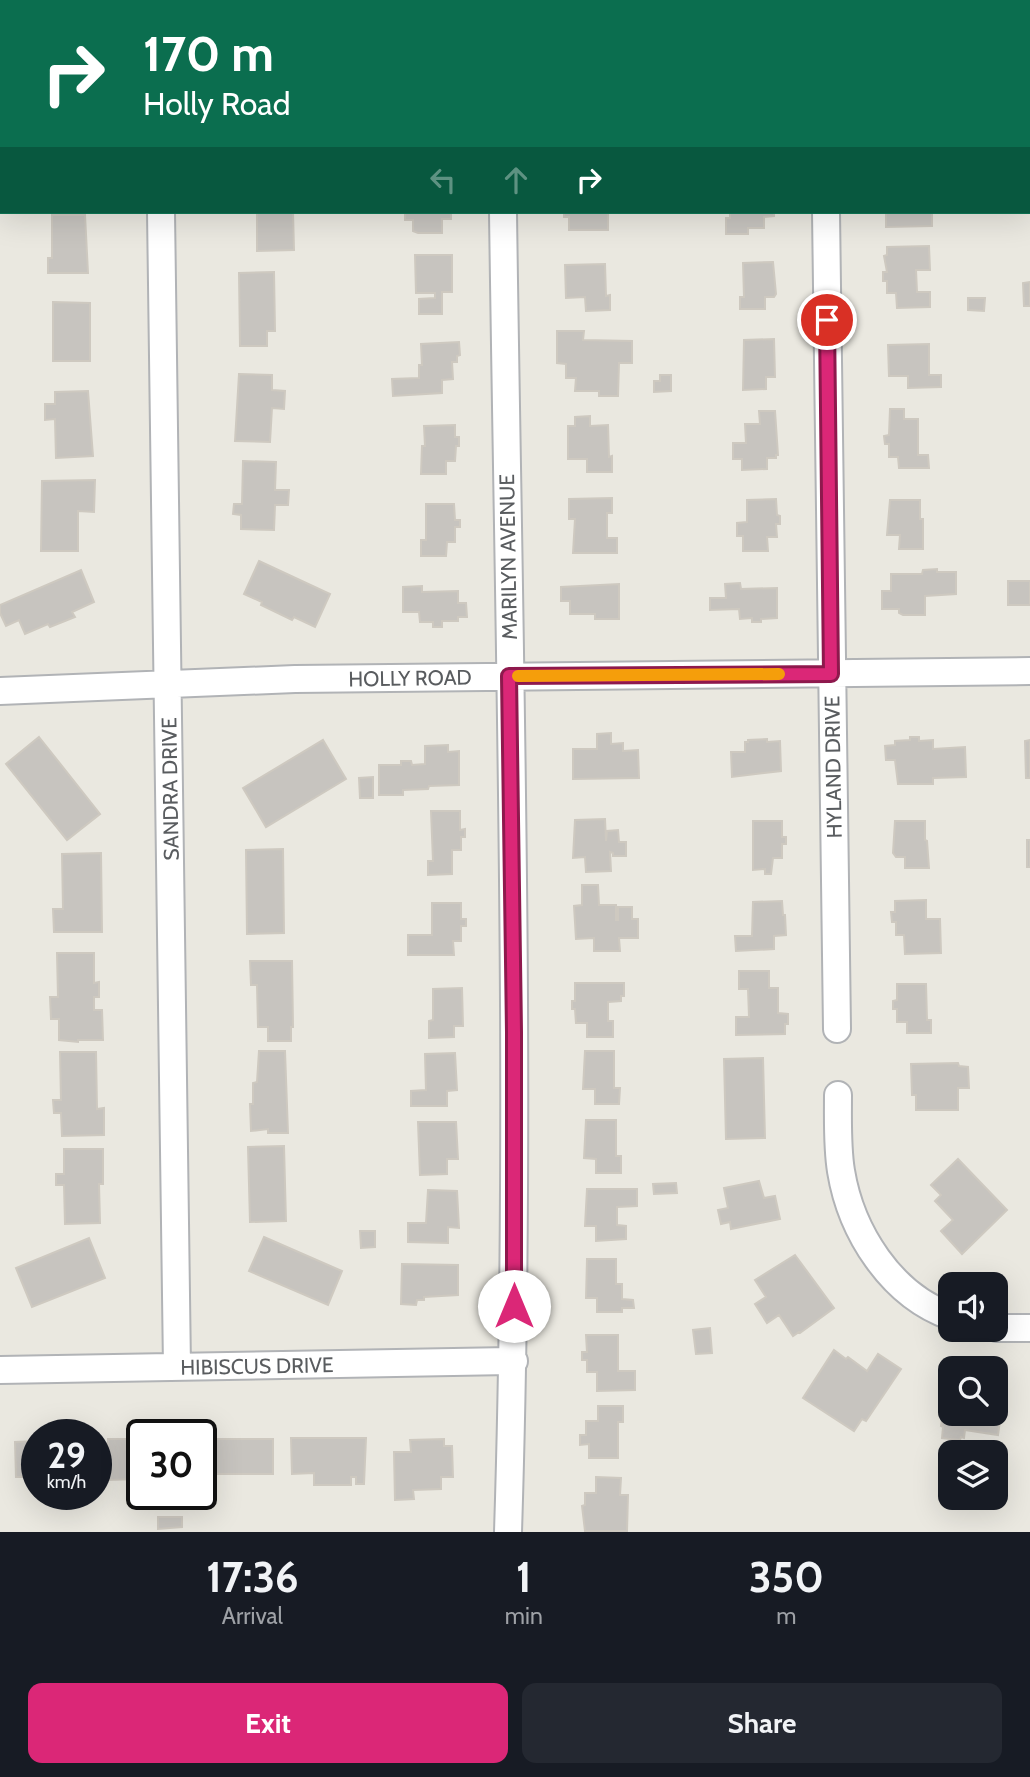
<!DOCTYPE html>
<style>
:root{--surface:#171b24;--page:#242831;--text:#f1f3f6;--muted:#9ea1a6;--accent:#db2777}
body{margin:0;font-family:Cabin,sans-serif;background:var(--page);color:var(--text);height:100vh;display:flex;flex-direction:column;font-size:26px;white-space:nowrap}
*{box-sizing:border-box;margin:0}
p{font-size:23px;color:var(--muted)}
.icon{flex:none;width:38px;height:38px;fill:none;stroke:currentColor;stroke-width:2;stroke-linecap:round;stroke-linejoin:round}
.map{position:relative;height:1532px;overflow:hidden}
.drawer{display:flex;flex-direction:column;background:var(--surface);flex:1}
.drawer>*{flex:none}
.banner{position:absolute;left:0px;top:0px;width:1031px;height:214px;box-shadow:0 7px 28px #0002;background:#0b6e4f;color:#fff;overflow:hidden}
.tools{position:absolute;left:938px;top:1272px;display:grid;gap:14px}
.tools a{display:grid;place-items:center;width:70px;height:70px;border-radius:14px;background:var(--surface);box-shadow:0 7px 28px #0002;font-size:35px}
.speed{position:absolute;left:21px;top:1419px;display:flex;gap:14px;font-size:35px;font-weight:700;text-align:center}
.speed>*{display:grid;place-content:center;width:91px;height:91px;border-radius:50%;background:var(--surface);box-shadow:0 7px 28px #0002;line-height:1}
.speed small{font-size:18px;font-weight:400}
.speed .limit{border:4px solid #111;border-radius:10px;background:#fff;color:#111}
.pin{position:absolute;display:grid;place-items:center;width:60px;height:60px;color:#fff;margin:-30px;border:4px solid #fff;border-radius:50%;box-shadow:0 2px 7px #0007}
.me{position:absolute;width:77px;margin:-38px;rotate:0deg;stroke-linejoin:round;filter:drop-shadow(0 0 5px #0008)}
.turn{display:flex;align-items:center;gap:24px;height:147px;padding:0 28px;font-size:32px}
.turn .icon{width:91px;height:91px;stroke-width:2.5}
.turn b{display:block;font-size:49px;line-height:60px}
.lanes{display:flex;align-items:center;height:66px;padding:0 28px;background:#0003;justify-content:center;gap:35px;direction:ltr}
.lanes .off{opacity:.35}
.eta{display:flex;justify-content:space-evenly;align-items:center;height:119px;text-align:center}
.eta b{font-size:42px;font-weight:800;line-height:49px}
.action{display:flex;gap:14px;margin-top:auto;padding:14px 28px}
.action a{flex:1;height:80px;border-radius:14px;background:var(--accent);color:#fff;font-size:28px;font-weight:800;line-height:80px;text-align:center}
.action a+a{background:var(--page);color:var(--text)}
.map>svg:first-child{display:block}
.building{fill:#c7c4bf;stroke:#cec9c0;stroke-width:2}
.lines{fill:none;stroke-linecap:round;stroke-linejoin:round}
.minor-casing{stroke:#b1b3b6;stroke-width:30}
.minor{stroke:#fff;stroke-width:26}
.route-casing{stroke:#8e194d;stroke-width:18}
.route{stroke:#db2777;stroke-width:12}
.slow{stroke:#f59e0b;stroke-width:12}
.labels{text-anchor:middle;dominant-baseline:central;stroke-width:5;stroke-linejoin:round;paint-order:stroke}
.street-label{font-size:21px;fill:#595c5f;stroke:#fff}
</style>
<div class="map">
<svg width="1030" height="1532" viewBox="0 0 1030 1532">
<rect width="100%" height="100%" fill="#eae8e0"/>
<!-- building -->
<path class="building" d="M257,212H293L294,250L257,251Z
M405,212H451V219H442V233H418L413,231V220H405Z
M564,212H608V230H569V217H564Z
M730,212H774V216L764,217V228H748V234H726V218H730Z
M886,212H932V226L886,227Z
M52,215H85L88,273H48V258H52Z
M929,246L930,270H916L917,292H930V307L897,308L896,293H887V281H883V272H887L884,256L887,255V247Z
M415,255H452V292H442V314H419V299L435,298V293H416Z
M773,262L776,294L774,297H765V309H740V297H744L743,263Z
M605,264L606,296L610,295V310L586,311L585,297L566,298L565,265Z
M274,272L275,331H267V346H240L239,273Z
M1030,282V306H1024L1023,283Z
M968,298H985L984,311L968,310Z
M53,302L90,303V361H53Z
M557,331H584L583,340L632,341V363H619L618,396H599V391H575L576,378H566V364L557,363Z
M774,339L775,377H766V389L743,390L744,340Z
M459,342L460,355L457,356V362H452L453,379L442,380V393L393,396L392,379L419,378V365H422L421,344Z
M929,344V375H941V387L908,388V376H889L888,345Z
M239,374L272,375V390L285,391L284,409L272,408L270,442L235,441Z
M660,375H671V391L654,392V381H660Z
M88,391L93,456L56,458L55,419L45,420V404H55V392Z
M890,409H904V419H918V455H928L929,468H899L898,457H889V444H885L884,436L889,435Z
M759,411H775L778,455H776V458H767V469L742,470V459H733V443H746L745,424H760Z
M590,416V426L608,425L609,457L612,456V472H587V459H568V426H575V417Z
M455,425V437H459V446H456L455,461H446V474H421L422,446H425L424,426Z
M243,461L276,462L275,490H289L288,505H275L274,530L241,529V515L233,514L234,504H242Z
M95,480L94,512L78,511V551H41L42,481Z
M612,498V513H607V538H617V553H573L575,519H569V499Z
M776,499L777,515L780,516V524H776L777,537H767L768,551H743V536H737V523L747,522V500Z
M890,500H920V519H923V549H899L900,535H887Z
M426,504H454L455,520H460V527H455V542H447L446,556H421V540H426Z
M259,561L330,594L315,627L294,617L292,620L261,605L262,602L244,594Z
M937,569V572H956V594L925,596V615H903L899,613V609H882V591H891V574H922L923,570Z
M81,570L94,602L72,612L75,617L50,627L48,624L25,634L19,620L6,626L0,613V605Z
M1008,581H1030V605H1008Z
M740,583L741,589L777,588V618L761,619V622H752V618L740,619L739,609L710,610V598H726L725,584Z
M619,584V619H595V614H570V601H561V587Z
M422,586V592L458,591V603H466L467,617H458V621H442V627H433V622H420L419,612H403V587Z
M611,733V744L623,743V751L638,750L639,778L573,779V749H597V734Z
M39,737L100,814L67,840L6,764Z
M910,737H919V741L933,740V749L965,747L966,777L933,778V784H898L895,760H886L885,746L895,745V741L910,740Z
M767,739V742L780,741L781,771L732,777L731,752H745V742H748V740Z
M323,740L346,779L266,827L243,788Z
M1030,740V778H1026L1025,741Z
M448,745V752L459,751V785L429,786L428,789L403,790V795H379V765H401V761H411L412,765L425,764V746Z
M373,777V798H360L359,778Z
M431,811H460V830L465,829V837H461V850H452V874L428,875V861H433Z
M605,819L606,841L607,831L618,830L619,842H626V856H613V853L610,852L611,871L586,872L585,857L573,858L575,820Z
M753,821H782V837H786V844H782V858H773L771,874H765V869L753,870Z
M895,821H925V840L927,841L929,868H905V857H896L893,853Z
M1027,840H1030V867H1027Z
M283,849L284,933L247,934L246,850Z
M101,853L102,932H54L53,909H63L62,854Z
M582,885H598L599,905H616V920H618V907H632V919H638V938H619L620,951H594V938L576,939L574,906L582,905Z
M926,900V919H940L941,953L905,954L904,935H896V922H892L891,912H895V901Z
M782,901L783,915H785L786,935L774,936V949L736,951L735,936H752L753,902Z
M432,903H461V919H466V926H461V941H453L454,955H408V935H432Z
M57,953H94V983L99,982V997H94V1010H102L103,1040H78V1042L59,1040V1019H51L50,997H58Z
M250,961H292L293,1027H291V1041H268V1027H258L257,985H251Z
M739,971H769V988H778V1013L788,1014V1024H785V1034L736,1035V1017H749L748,989H739Z
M575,983H624V996H621V1001L608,1002V1021H613V1037H587V1023H576L575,1009H572V1001H575Z
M897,984H926L927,1020H931V1033H907V1022H897V1009H893V1001L897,1000Z
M462,988L463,1026H454V1037L429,1038V1021L433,1020V989Z
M259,1051H285L288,1133H268V1129L251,1131L250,1104H253V1083L257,1082Z
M585,1051H614V1088H620L619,1104H595V1089H583Z
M60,1052H96L97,1109L104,1108V1135L62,1136L61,1113H54L53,1100H61Z
M455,1053L457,1090L447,1091V1106H411V1091L426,1090L425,1054Z
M763,1058L765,1138L726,1139L724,1059Z
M958,1063L959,1066L968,1067L969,1088H958V1110H916V1095H912L911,1064Z
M586,1120H616V1156H621V1173H596V1159L584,1158Z
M418,1122H456L458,1159H447V1174L420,1175Z
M284,1146L286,1221L250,1222L248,1147Z
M64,1149H103V1184H99L100,1223L65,1224L64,1185H56V1174H64Z
M958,1159L1007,1210L962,1254L941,1231L953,1220L935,1201L941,1195L931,1185Z
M759,1181L764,1198L775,1196L780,1219L731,1229L730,1222L721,1224L718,1210L728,1208L724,1188Z
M676,1183L677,1193L654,1194L653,1184Z
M587,1189H637V1206L617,1207V1225L626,1226V1239L596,1241V1226H585Z
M428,1190L457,1191L459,1228L448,1227V1243L408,1242V1223H426Z
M360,1231H375V1247L361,1248Z
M264,1237L342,1271L328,1305L249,1271Z
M89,1238L105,1278L32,1307L16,1268Z
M795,1255L834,1308L800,1333L799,1332L793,1336L779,1315L767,1323L755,1304L766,1297L755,1280Z
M587,1259H616V1284H622V1299L633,1300L634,1308H622V1312H597V1298H586Z
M402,1264L458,1265V1295L424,1297V1300H417L416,1305L401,1304Z
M710,1328L712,1353L696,1354L693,1330Z
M586,1335H618V1371H635V1390L597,1391V1372H587V1360H582V1352H587Z
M834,1350L846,1359L848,1357L867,1371L878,1354L901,1369L866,1421L862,1419L854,1431L803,1398Z
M947,1389L950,1390V1414H996V1390L1004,1392L998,1435L965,1430L964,1438L961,1437L960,1440L942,1438L943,1427L941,1426Z
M598,1406H623V1422H618V1458H589V1444L580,1445V1435H586V1421H598Z
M291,1438H366L364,1484H356V1477H351V1485H314V1473L292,1474Z
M108,1439H142V1489L138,1490V1479L108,1480Z
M201,1439H273V1474H201Z
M444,1439V1446H452L453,1477H441V1489L413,1490L414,1499L395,1500L394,1452H411L410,1440Z
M37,1441V1477H16L15,1442Z
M596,1477L621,1478L620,1495H628L627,1531H585L582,1506L585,1505V1493H596Z
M158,1517H182V1527L158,1529Z"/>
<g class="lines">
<!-- minor casing -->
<g class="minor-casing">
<path id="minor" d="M158,0V2
M500,0V2
M823,0V2
M161,212L177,1367
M503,212C509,652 522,1092 508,1532
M826,212L837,1029
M0,691L295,679L1030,671
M838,1095C838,1120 837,1147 841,1171C851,1232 891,1295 950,1316
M996,1328H1030
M0,1370L514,1361"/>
</g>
<!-- minor -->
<use href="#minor" class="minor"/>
</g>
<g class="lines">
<!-- route casing -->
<g class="route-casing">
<path id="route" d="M514,1306V1032L509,676L831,674L827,320"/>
</g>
<!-- route -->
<use href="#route" class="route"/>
<!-- slow -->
<path class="slow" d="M518,676L779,674"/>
</g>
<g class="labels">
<!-- street labels -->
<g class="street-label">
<text transform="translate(508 557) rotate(-91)">MARILYN AVENUE</text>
<text transform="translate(410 678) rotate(-1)">HOLLY ROAD</text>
<text transform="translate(833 767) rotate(-91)">HYLAND DRIVE</text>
<text transform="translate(170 789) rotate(-91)">SANDRA DRIVE</text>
<text transform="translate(257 1366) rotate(-1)">HIBISCUS DRIVE</text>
</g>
</g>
</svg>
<div class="tools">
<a><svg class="icon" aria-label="sound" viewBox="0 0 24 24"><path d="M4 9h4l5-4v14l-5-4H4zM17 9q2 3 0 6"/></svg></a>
<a><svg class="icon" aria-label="search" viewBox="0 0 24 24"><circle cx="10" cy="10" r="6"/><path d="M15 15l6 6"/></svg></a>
<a><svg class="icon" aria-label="layers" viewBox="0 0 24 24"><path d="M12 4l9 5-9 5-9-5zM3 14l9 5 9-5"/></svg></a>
</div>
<div class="speed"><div>29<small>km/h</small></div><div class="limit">30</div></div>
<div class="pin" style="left:827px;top:320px;background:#d93025"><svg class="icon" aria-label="arrive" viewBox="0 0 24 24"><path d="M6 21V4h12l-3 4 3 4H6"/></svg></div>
<svg class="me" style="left:514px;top:1306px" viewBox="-20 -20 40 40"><circle r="19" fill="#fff"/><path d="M0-13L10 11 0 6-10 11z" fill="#db2777"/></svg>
<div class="banner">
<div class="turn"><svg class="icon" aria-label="right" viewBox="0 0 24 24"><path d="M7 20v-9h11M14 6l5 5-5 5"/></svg><div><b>170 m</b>Holly Road</div></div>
<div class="lanes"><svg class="icon off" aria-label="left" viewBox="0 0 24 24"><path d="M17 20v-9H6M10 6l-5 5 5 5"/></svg><svg class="icon off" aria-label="ahead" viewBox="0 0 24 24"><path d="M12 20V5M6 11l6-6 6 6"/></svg><svg class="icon" aria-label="right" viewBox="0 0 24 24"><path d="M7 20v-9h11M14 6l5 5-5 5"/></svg></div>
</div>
</div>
<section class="drawer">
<div class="eta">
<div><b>17:36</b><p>Arrival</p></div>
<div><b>1</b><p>min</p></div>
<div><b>350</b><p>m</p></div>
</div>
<div class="action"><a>Exit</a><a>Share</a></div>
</section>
